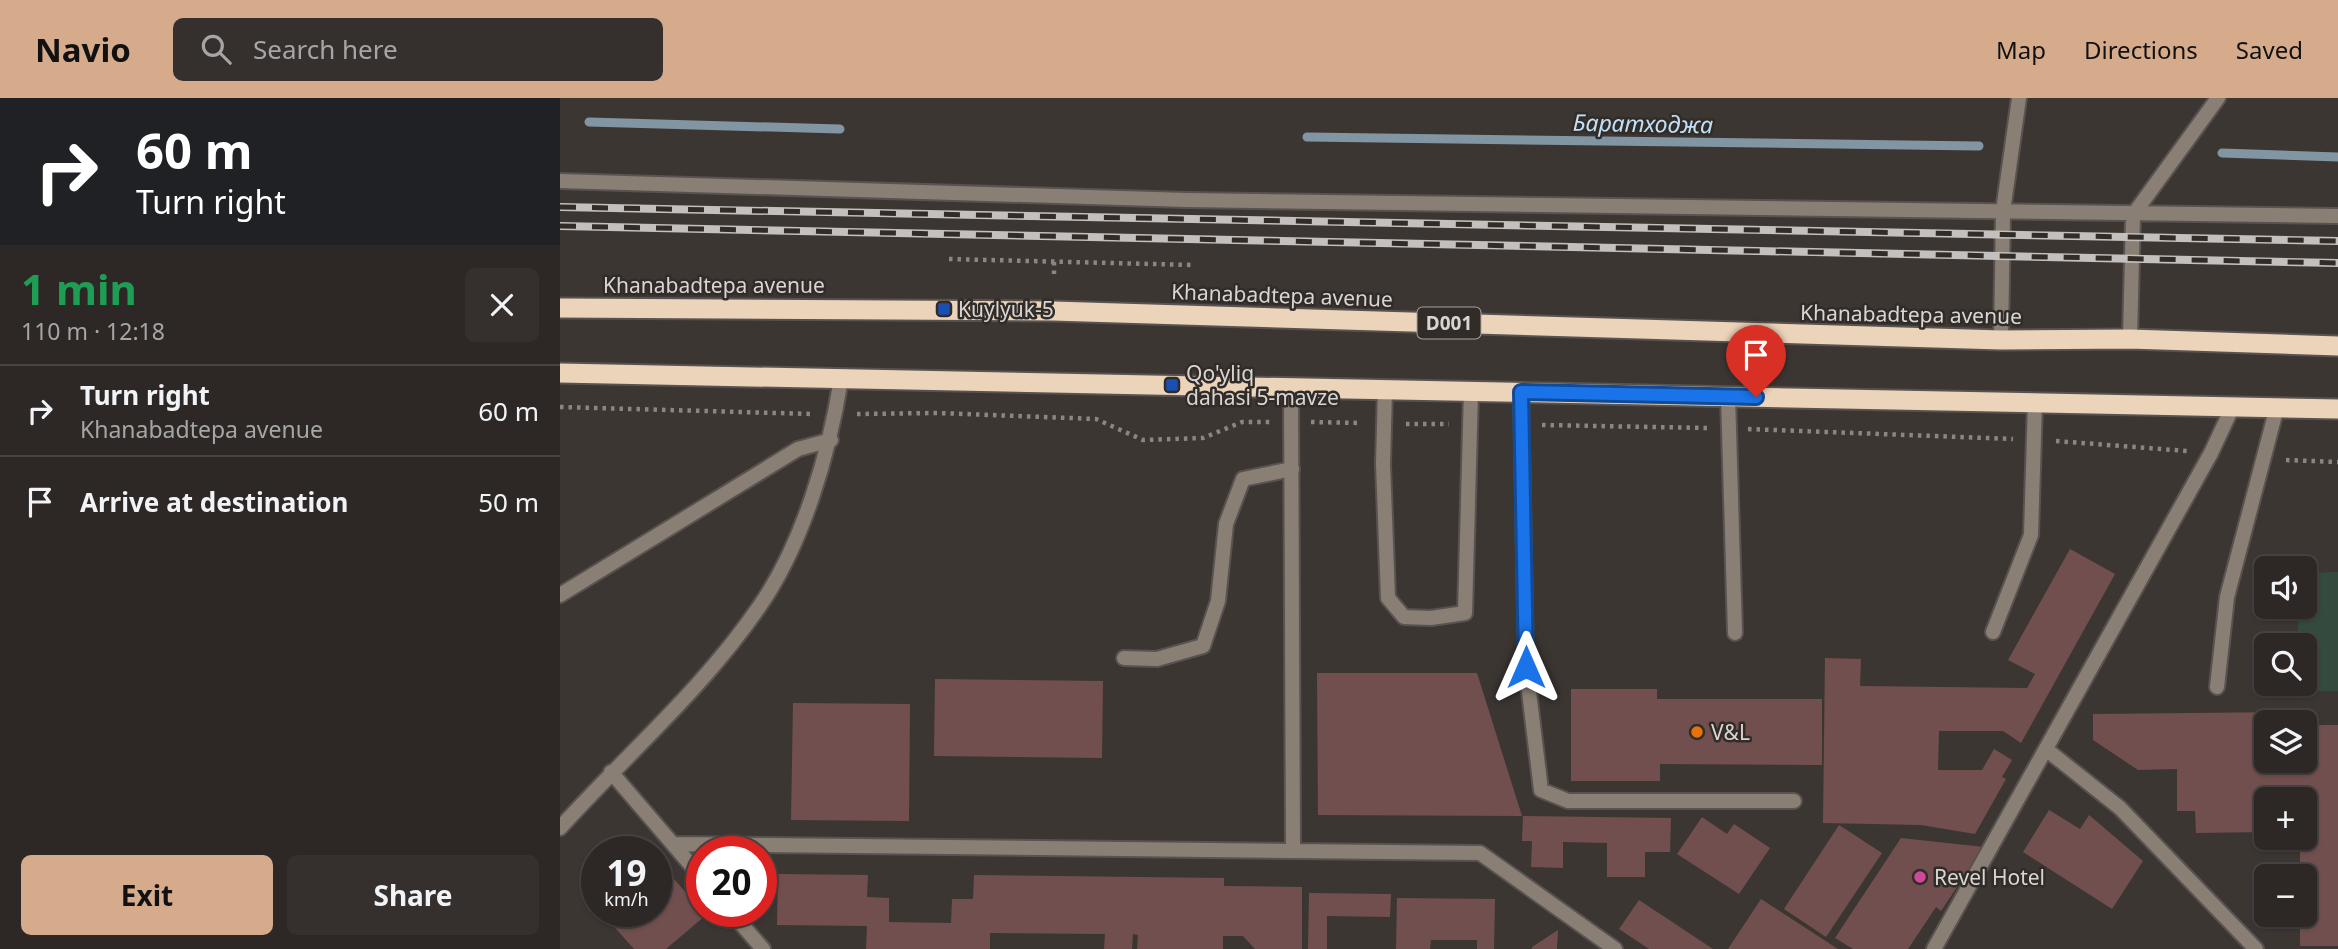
<!DOCTYPE html>
<meta charset="utf-8">
<style>
:root{--surface:#2d2826;--page:#35302e;--text:#f1f3f6;--muted:#a7a6a7;--line:#484443;--accent:#d6ab8b}
body{margin:0;font-family:"Noto Sans",sans-serif;background:var(--page);color:var(--text);height:100vh;display:flex;flex-direction:column;font-size:26px;white-space:nowrap}
*{box-sizing:border-box;margin:0}
p{font-size:23px;color:var(--muted)}
.icon{flex:none;width:38px;height:38px;fill:none;stroke:currentColor;stroke-width:2;stroke-linecap:round;stroke-linejoin:round}
.map{position:relative;flex:1;overflow:hidden}
.panel{display:flex;flex-direction:column;background:var(--surface);width:560px}
.panel>*{flex:none}
.top-card{background:#202124;color:#fff;overflow:hidden}
.fabs{position:absolute;left:1694px;top:458px;display:grid;gap:14px}
.fabs a{display:grid;place-items:center;width:63px;height:63px;border-radius:10px;background:var(--surface);box-shadow:0 2px 5px #0004,0 0 0 2px var(--line);font-size:35px}
.speed{position:absolute;left:21px;top:738px;display:flex;gap:14px;font-size:35px;font-weight:700;text-align:center}
.speed>*{display:grid;place-content:center;width:91px;height:91px;border-radius:50%;background:var(--surface);box-shadow:0 2px 5px #0004,0 0 0 2px var(--line);line-height:1}
.speed small{font-size:18px;font-weight:400}
.speed .limit{border:10px solid #d22;background:#fff;color:#111}
.pin{position:absolute;display:grid;place-items:center;width:60px;height:60px;color:#fff;margin:-72px -30px;border-radius:50% 50% 50% 0;rotate:-45deg;box-shadow:0 0 7px #0007}
.pin .icon{rotate:45deg}
.me{position:absolute;width:77px;margin:-38px;rotate:0deg;stroke-linejoin:round;filter:drop-shadow(0 0 5px #0008)}
.turn{display:flex;align-items:center;gap:24px;height:147px;padding:0 21px;font-size:32px}
.turn .icon{width:91px;height:91px;stroke-width:2.5}
.turn b{display:block;font-size:49px;line-height:60px}
.round{display:grid;place-items:center;flex:none;width:74px;height:74px;border-radius:10px;background:var(--page)}
.headline{display:flex;align-items:center;justify-content:space-between;height:119px;padding:0 21px}
h1{font-size:42px;font-weight:700;line-height:52px;color:#1e9e55}
.cta{display:flex;gap:14px;margin-top:auto;padding:14px 21px}
.cta a{flex:1;height:80px;border-radius:10px;background:var(--accent);color:#111;font-size:28px;font-weight:700;line-height:80px;text-align:center}
.cta a+a{background:var(--page);color:var(--text)}
ul{padding:0;list-style:none}
li{display:flex;align-items:center;gap:21px;height:91px;padding:0 21px;border-top:2px solid var(--line)}
li div{flex:1}
li b{display:block;font-size:26px}
li em{font-style:normal}
header{display:flex;align-items:center;gap:42px;box-sizing:border-box;height:98px;padding:0 35px;background:var(--accent);color:#111}
header strong{font-size:33px}
nav{display:flex;gap:38px;margin-inline-start:auto;font-size:24px}
.search{width:490px;height:63px;background:var(--page);display:flex;align-items:center;gap:18px;box-sizing:border-box;padding:0 24px;border-radius:10px;color:var(--muted);font-size:26px}
main{display:flex;flex:1;min-height:0}
.map>svg:first-child{display:block}
.green{fill:#354a3f}
.lines{fill:none;stroke-linecap:round;stroke-linejoin:round}
.stream{stroke:#8295a3;stroke-width:9}
.building{fill:#714f4e}
.service-casing{stroke:#585350;stroke-width:18}
.minor-casing{stroke:#585350;stroke-width:18}
.trunk-casing{stroke:#585350;stroke-width:23}
.path{stroke:#8a8683;stroke-width:4.5;stroke-dasharray:3.5 5;stroke-linecap:butt}
.service{stroke:#8a7f74;stroke-width:14}
.minor{stroke:#8a7f74;stroke-width:14}
.trunk{stroke:#ecd4bb;stroke-width:19}
.rail-casing{stroke:#c4c0be;stroke-width:8}
.rail{stroke:#322c29;stroke-width:5;stroke-dasharray:16;stroke-linecap:butt}
.route-casing{stroke:#114b97;stroke-width:18}
.route{stroke:#1a73e8;stroke-width:12}
.transit-dot{fill:#1a4fb4;stroke:#322c29;stroke-width:2.5}
.food-dot{fill:#e8710a;stroke:#322c29;stroke-width:2.5}
.hotel-dot{fill:#d1479c;stroke:#322c29;stroke-width:2.5}
.labels{text-anchor:middle;dominant-baseline:central;stroke-width:5;stroke-linejoin:round;paint-order:stroke}
.shield{fill:#322c29;stroke:#a6a2a0;stroke-width:2}
.shield-label{font-size:19px;font-weight:bold;fill:#d8d5d3}
.street-label{font-size:21px;fill:#d8d5d3;stroke:#322c29}
.poi-label{font-size:21px;fill:#d8d5d3;stroke:#322c29;text-anchor:start}
.water-label{font-size:23px;font-style:italic;fill:#c1e0f7;stroke:#322c29}
</style>
<header>
<strong>Navio</strong>
<div class="search"><svg class="icon" aria-label="search" viewBox="0 0 24 24"><circle cx="10" cy="10" r="6"/><path d="M15 15l6 6"/></svg>Search here</div>
<nav><a>Map</a><a>Directions</a><a>Saved</a></nav>
</header>
<main>
<section class="panel">
<div class="top-card">
<div class="turn"><svg class="icon" aria-label="right" viewBox="0 0 24 24"><path d="M7 20v-9h11M14 6l5 5-5 5"/></svg><div><b>60 m</b>Turn right</div></div>
</div>
<div class="headline"><div><h1>1 min</h1><p>110 m · 12:18</p></div><a class="round"><svg class="icon" aria-label="close" viewBox="0 0 24 24"><path d="M6 6l12 12M18 6L6 18"/></svg></a></div>
<ul>
<li><svg class="icon" aria-label="right" viewBox="0 0 24 24"><path d="M7 20v-9h11M14 6l5 5-5 5"/></svg><div><b>Turn right</b><p>Khanabadtepa avenue</p></div><em>60 m</em></li>
<li><svg class="icon" aria-label="arrive" viewBox="0 0 24 24"><path d="M6 21V4h12l-3 4 3 4H6"/></svg><div><b>Arrive at destination</b></div><em>50 m</em></li>
</ul>
<div class="cta"><a>Exit</a><a>Share</a></div>
</section>
<div class="map">
<svg width="1778" height="851" viewBox="0 0 1778 851">
<rect width="100%" height="100%" fill="#3c3633"/>
<!-- green -->
<path class="green" d="M1778,474V593H1739L1738,586H1745V548H1738V509H1745V475Z"/>
<g class="lines">
<!-- stream -->
<path class="stream" d="M29,24L280,31
M747,39L1419,48
M1662,55L1778,59"/>
</g>
<!-- building -->
<path class="building" d="M1510,451L1555,476L1461,645L1443,633H1379L1378,672H1422L1434,651L1452,662L1442,679L1446,681L1415,736L1361,727L1263,725L1265,560L1301,561L1300,588L1467,590L1475,576L1448,562Z
M757,575H917L962,718L758,717Z
M375,581L543,583L542,660L374,658Z
M1011,591H1097V601H1262V667L1100,666V683H1011Z
M233,605L350,606L349,723L231,722Z
M1739,614V625H1706V663H1745V627H1778V848H1740V817H1745V779H1740V740H1745V702H1706V734L1636,735L1635,713H1617V671L1578,672L1533,642V616Z
M1489,712L1520,731L1529,717L1583,763L1552,811L1463,754Z
M963,718L1111,720L1110,754H1085V779H1047V745L1003,744V770L971,769L972,743H962Z
M1142,719L1167,736L1174,726L1210,750L1179,796L1117,756Z
M1279,727L1322,755L1266,839L1224,811Z
M1341,740L1424,749L1381,813L1376,809L1348,851H1293L1275,840Z
M96,761L146,817L106,851H74L41,814H96Z
M218,776L308,777L307,799L329,800V824L391,825L392,801H413L414,777L664,780V788L742,789V851H695L683,838H663V851H577L578,837L573,836L572,851H544L545,836L430,835V851H306L307,828L217,827Z
M37,791V809L28,799Z
M749,795L831,796L830,819L767,818V851H748Z
M837,800L935,801L934,851H917V842H871L870,851H836Z
M1201,801L1278,851H1168Z
M1079,802L1153,851H1089L1059,831Z
M998,832L997,851H972V849Z"/>
<g class="lines">
<!-- service casing -->
<g class="service-casing">
<path id="service" d="M1573,117L1658,0
M825,291L823,366L828,500L844,519L871,520L905,515L911,293
M961,294L966,569L981,692L1008,703H1234
M1168,298L1175,535
M0,497L238,351L271,342
M1433,534L1471,437L1475,304
M564,560L597,561L643,548L658,503L666,426L683,381L732,371
M1657,589L1667,499L1717,309"/>
</g>
<!-- minor casing -->
<g class="minor-casing">
<path id="minor" d="M0,83L627,102L1778,118
M1570,241L1573,117
M1441,242L1443,113L1459,0
M731,289L733,753
M1487,652L1560,710L1696,851
M51,674L142,780
M0,730C66,657 143,591 199,509C243,446 269,356 281,281
M113,746L920,755L1055,851
M171,814L203,851
M1374,851L1651,355L1673,308"/>
</g>
<!-- trunk casing -->
<g class="trunk-casing">
<path id="trunk" d="M0,210L493,213L1441,242L1570,241L1778,248
M0,275L1778,311"/>
</g>
<!-- path -->
<path class="path" d="M389,161L633,167
M494,164V179
M0,309L253,316
M297,316L378,315L536,321L583,342L643,340L682,324H711
M751,324L802,325
M846,326H889
M982,327L1148,330
M1188,331L1453,341
M1496,343L1627,353
M1726,362L1778,364"/>
<!-- service -->
<use href="#service" class="service"/>
<!-- minor -->
<use href="#minor" class="minor"/>
<!-- trunk -->
<use href="#trunk" class="trunk"/>
<!-- rail casing -->
<g class="rail-casing">
<path id="rail" d="M0,109L1778,143
M0,128L1778,165"/>
</g>
<!-- rail -->
<use href="#rail" class="rail"/>
</g>
<g class="lines">
<!-- route casing -->
<g class="route-casing">
<path id="route" d="M966,569L961,294L1196,299"/>
</g>
<!-- route -->
<use href="#route" class="route"/>
</g>
<!-- markers -->
<g class="transit-dot">
<rect x="377" y="204" width="14" height="14" rx="3.5"/>
<rect x="605" y="280" width="14" height="14" rx="3.5"/>
</g>
<circle class="food-dot" cx="1137" cy="634" r="7"/>
<circle class="hotel-dot" cx="1360" cy="779" r="7"/>
<g class="labels">
<!-- shield labels -->
<rect class="shield" x="857.5" y="209.5" width="63" height="31" rx="5"/>
<g class="shield-label">
<text x="889" y="225">D001</text>
</g>
<!-- street labels -->
<g class="street-label">
<text x="154" y="187">Khanabadtepa avenue</text>
<text transform="translate(722 197) rotate(2)">Khanabadtepa avenue</text>
<text transform="translate(1351 216) rotate(1)">Khanabadtepa avenue</text>
</g>
<!-- poi labels -->
<g class="poi-label">
<text x="398" y="211">Kuylyuk-5</text>
<text x="626" y="275">Qo'yliq<tspan x="626" dy="24">dahasi 5-mavze</tspan></text>
<text x="1151" y="634">V&amp;L</text>
<text x="1374" y="779">Revel Hotel</text>
</g>
<!-- water labels -->
<g class="water-label">
<text transform="translate(1083 25) rotate(1)">Баратходжа</text>
</g>
</g>
</svg>
<div class="fabs">
<a><svg class="icon" aria-label="sound" viewBox="0 0 24 24"><path d="M4 9h4l5-4v14l-5-4H4zM17 9q2 3 0 6"/></svg></a>
<a><svg class="icon" aria-label="search" viewBox="0 0 24 24"><circle cx="10" cy="10" r="6"/><path d="M15 15l6 6"/></svg></a>
<a><svg class="icon" aria-label="layers" viewBox="0 0 24 24"><path d="M12 4l9 5-9 5-9-5zM3 14l9 5 9-5"/></svg></a>
<a>+</a>
<a>−</a>
</div>
<div class="speed"><div>19<small>km/h</small></div><div class="limit">20</div></div>
<div class="pin" style="left:1196px;top:299px;background:#d93025"><svg class="icon" aria-label="arrive" viewBox="0 0 24 24"><path d="M6 21V4h12l-3 4 3 4H6"/></svg></div>
<svg class="me" style="left:966px;top:569px" viewBox="-20 -20 40 40"><path d="M0-17L14 15 0 8-14 15z" fill="#1a73e8" stroke="#fff" stroke-width="4"/></svg>
</div>
</main>
